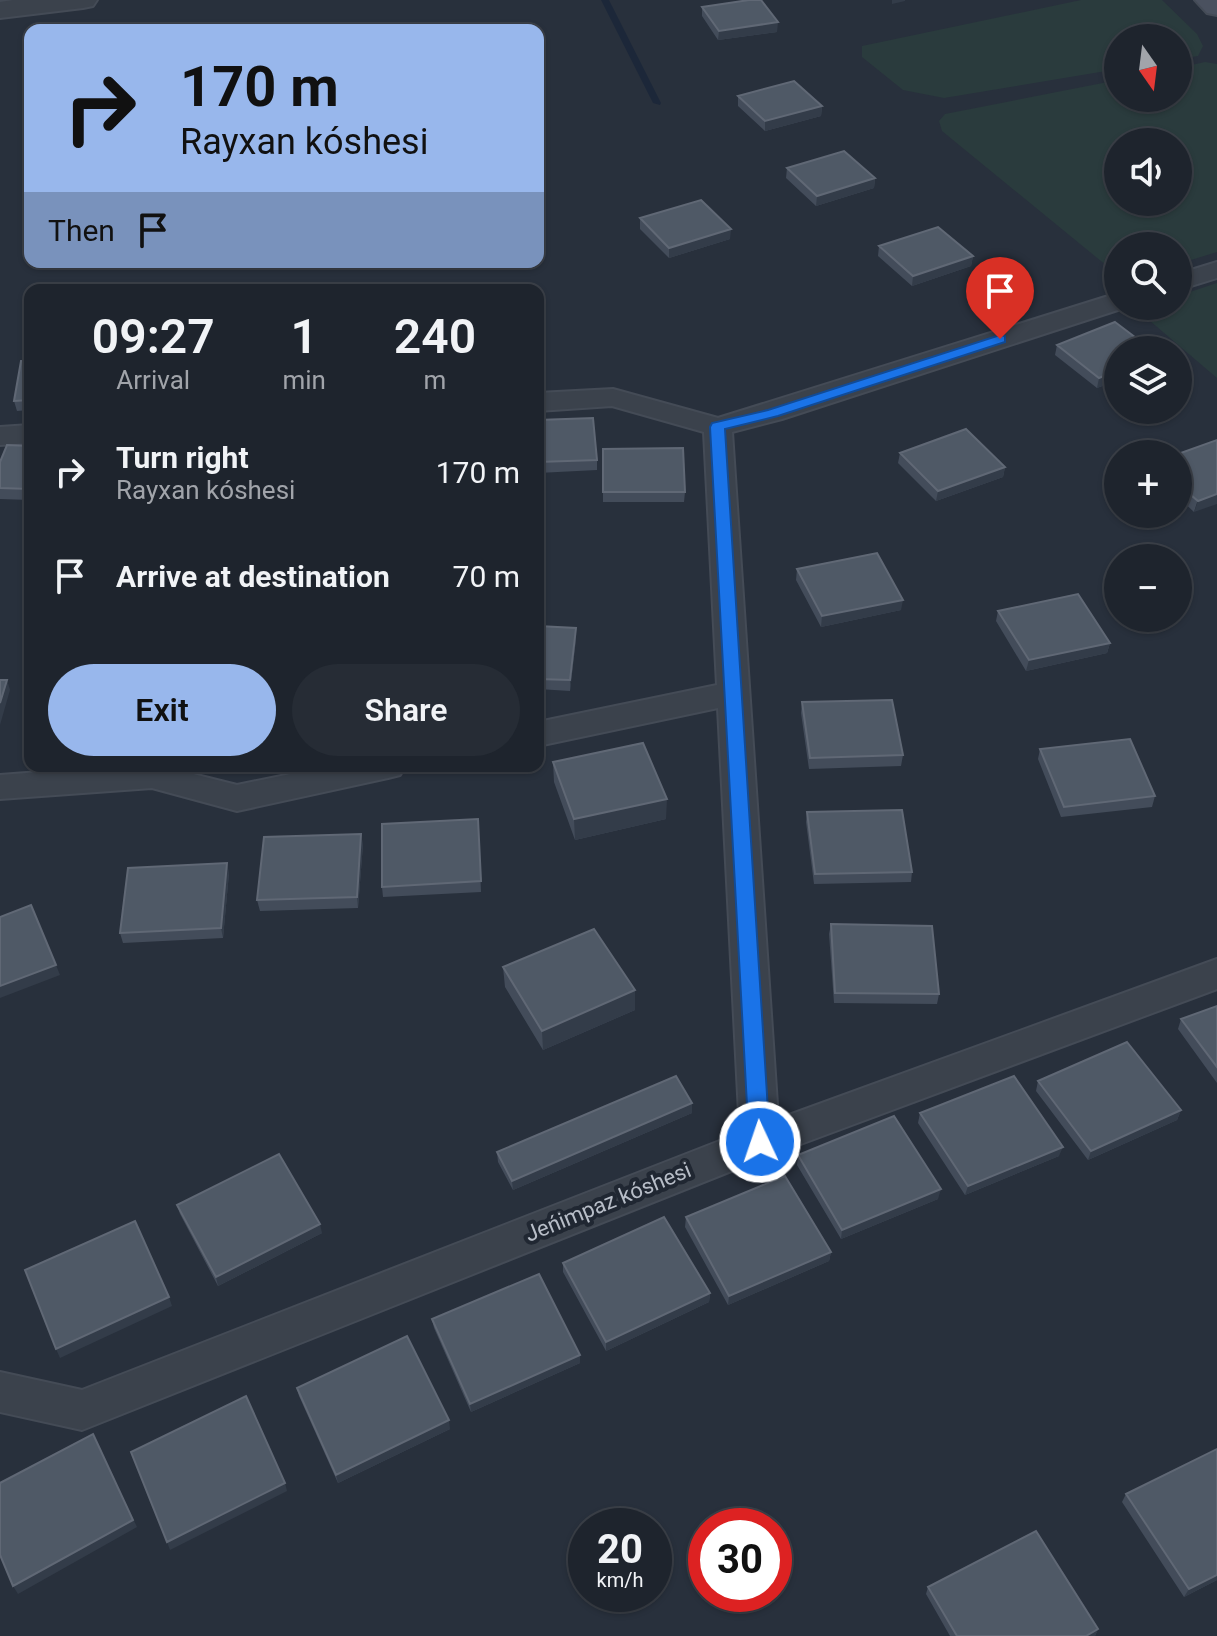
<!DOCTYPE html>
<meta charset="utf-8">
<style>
:root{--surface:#1e242d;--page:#262c35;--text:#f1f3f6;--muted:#a1a4aa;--line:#3c4149;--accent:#98b7ec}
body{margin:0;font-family:Roboto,sans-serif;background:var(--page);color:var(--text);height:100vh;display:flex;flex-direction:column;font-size:30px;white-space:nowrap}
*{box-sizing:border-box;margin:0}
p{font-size:26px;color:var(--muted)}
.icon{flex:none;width:44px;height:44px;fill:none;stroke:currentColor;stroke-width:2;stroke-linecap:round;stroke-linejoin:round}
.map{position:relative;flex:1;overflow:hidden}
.panel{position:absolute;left:24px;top:284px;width:520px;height:488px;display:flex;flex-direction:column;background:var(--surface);border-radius:16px;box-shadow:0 2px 6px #0004,0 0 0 2px var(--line)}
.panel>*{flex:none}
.hud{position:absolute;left:24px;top:24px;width:520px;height:244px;border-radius:16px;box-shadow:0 2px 6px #0004,0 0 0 2px var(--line);background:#98b7ec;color:#111;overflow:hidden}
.needle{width:52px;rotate:166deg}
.tools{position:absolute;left:1104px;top:24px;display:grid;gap:16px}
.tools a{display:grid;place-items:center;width:88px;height:88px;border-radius:50%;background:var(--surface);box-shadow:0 2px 6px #0004,0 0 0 2px var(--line);font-size:40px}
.speed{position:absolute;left:568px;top:1508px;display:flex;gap:16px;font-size:40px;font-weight:700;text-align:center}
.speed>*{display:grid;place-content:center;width:104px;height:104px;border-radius:50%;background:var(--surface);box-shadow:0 2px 6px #0004,0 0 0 2px var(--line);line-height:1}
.speed small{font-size:20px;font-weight:400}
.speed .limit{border:12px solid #d22;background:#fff;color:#111}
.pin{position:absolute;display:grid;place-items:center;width:68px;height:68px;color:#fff;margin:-82px -34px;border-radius:50% 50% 50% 0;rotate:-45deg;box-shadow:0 0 8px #0007}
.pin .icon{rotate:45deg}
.me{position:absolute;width:88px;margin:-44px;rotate:357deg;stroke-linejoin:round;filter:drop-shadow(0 0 6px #0008)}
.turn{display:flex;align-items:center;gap:28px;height:168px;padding:0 24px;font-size:36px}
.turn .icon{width:104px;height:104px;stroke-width:2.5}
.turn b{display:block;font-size:56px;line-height:68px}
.then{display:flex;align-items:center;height:76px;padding:0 24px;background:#0003;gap:16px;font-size:30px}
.eta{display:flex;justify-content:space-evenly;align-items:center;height:136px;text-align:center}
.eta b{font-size:48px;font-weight:600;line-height:56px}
.cta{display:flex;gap:16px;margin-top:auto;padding:16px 24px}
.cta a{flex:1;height:92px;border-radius:48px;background:var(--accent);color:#111;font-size:32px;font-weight:600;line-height:92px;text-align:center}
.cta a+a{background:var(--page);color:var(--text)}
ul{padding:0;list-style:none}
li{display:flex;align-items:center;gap:24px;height:104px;padding:0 24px}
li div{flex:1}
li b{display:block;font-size:30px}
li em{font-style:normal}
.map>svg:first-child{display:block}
.green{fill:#2a3b3d;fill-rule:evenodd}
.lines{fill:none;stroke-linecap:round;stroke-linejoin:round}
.stream{fill:#1c2739;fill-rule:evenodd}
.minor-casing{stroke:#444b56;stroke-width:4}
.tertiary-casing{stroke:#444b56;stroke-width:4}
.secondary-casing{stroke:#444b56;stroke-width:4}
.minor{fill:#3b424c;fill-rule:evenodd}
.tertiary{fill:#3b424c;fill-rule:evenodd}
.secondary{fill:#4a515f;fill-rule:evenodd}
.wall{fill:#434c5a}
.shaded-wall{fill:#333c49}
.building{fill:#4f5966;stroke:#606875;stroke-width:2}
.route{fill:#1a73e8;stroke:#114b97;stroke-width:2}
.labels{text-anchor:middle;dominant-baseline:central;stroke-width:8;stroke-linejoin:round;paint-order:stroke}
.street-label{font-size:22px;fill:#b7bdc7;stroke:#202732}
</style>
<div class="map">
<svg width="1217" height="1636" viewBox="0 0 1217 1636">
<rect width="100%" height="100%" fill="#28303c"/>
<!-- green -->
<path class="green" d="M1081,0H1162L1197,34L1203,46L1198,56L1178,59V38H1118V69L944,98L903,90L862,57V46Z
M1205,62L1217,64V252L1178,264V246H1118V275L942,131L939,121L945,114L1118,80V98H1178V68ZM1118,142H1178V202H1118Z
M1217,283V378L1136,309L1178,306V296Z"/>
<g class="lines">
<!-- stream -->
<path class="stream" d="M601,0H609L661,103L660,105L653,103Z"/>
<!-- minor casing -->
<g class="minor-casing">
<path id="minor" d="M1217,262V278L1178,290V274Z
M1118,293V306L1127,307L782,419L732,432L778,1119L1217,959V989L774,1154L82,1430L0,1412V1372L82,1390L740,1133L718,708L538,746V722L717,685L704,432L612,406L538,411V393L613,389L718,418Z
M30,425V443L0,445V427Z
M119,766H161L237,785L330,766H405L400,775L388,778L237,811L152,788L0,799V775Z"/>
</g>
<!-- tertiary casing -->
<g class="tertiary-casing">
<path id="tertiary" d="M13,0H97L93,6L83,8L0,18V2Z"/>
</g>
<!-- secondary casing -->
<g class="secondary-casing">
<path id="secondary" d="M1195,0H1217V15L1207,13Z"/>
</g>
<!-- minor -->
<use href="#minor" class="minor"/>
<!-- tertiary -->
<use href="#tertiary" class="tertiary"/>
<!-- secondary -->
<use href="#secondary" class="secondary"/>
</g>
<!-- wall -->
<path class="wall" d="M702,7L777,32L718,40L702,16Z
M738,96L822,106L821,116L765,131L738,106Z
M787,168L875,178L874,188L816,206L786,178Z
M640,218L730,239L669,258L640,229Z
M879,246L973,256L971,266L912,286L878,256Z
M1057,345L1118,350V380L1097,388L1055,355Z
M30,361V410L17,411L14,401Z
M538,420L597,460V470L538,473Z
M1217,440L1194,512L1178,497V454Z
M30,446V500L0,499V462Z
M603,449L685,492L684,502H603Z
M900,453L1005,467L1003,477L936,501L898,463Z
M797,569L901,610L821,627L796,580Z
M998,611L1110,643L1107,653L1026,671L996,621Z
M538,626L576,628V639L570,691L538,689Z
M802,702L903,755L901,766L809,769L801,713Z
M1040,749L1155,796L1152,807L1061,817L1038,759Z
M553,762L666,819L575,840L554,782Z
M807,812L912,872L911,882L814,884L806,822Z
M478,819L481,892L383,897L382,887Z
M363,844L358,908L260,911L257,900Z
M229,873L223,938L123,943L120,933Z
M831,924L939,994L937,1004L834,1003L829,934Z
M503,967L635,1010L543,1050L505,987Z
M1217,1006V1083L1178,1029L1181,1019Z
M1038,1081L1181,1110L1177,1120L1088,1160L1036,1091Z
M692,1103V1113L513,1190L498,1162L497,1152Z
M920,1113L1059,1156L965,1195L918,1123Z
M798,1155L938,1199L841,1239L797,1165Z
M177,1205L322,1233L218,1286L180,1214Z
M686,1217L831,1252L829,1261L728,1305L685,1227Z
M563,1263L710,1293L709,1302L606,1351L563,1272Z
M432,1319L580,1363L471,1412L434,1328Z
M297,1388L450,1429L338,1483L299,1396Z
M1126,1494L1217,1580L1184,1597L1122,1502Z
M928,1587L1098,1629L1095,1636H950L926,1594Z"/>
<!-- shaded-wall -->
<path class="shaded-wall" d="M892,0H905V1L892,4Z
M778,22L777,32L718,40L719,31Z
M822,106L821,116L765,131V121Z
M875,178L874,188L816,206L817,196Z
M731,229L730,239L669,258V248Z
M973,256L971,266L912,286L913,276Z
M1118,370V380L1097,388L1099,378Z
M1005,467L1003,477L936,501L938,491Z
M1217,494V504L1194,512L1198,501Z
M903,600L901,610L821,627L822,616Z
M576,628V639L570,691V680Z
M1110,643L1107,653L1026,671L1029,660Z
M7,680L10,690L0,725V703Z
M667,799L666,819L575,840L574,819Z
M361,834L363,844L358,908L357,897Z
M227,863L229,873L223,938L221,928Z
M56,965L60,975L0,998V986Z
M635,990V1010L543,1050L542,1031Z
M692,1103V1113L513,1190L512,1181Z
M1181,1110L1177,1120L1088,1160L1091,1151Z
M1063,1147L1059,1156L965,1195L968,1186Z
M941,1189L938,1199L841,1239L842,1230Z
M320,1224L322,1233L218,1286L216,1277Z
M831,1252L829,1261L728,1305L729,1296Z
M710,1293L709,1302L606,1351V1342Z
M169,1297L172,1306L60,1358L56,1349Z
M580,1355V1363L471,1412L470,1404Z
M449,1420L450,1429L338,1483L336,1475Z
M93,1434L137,1527L18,1594L13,1586Z
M285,1483L287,1491L170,1550L167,1542Z
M1217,1575V1580L1184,1597L1189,1589Z
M1098,1629L1095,1636H1086Z"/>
<!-- building -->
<path class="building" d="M749,0H761L778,22L719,31L702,7Z
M356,24L358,30H308Z
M794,81L822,106L765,121L738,96Z
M844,151L875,178L817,196L787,168Z
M701,200L731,229L669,248L640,218Z
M938,227L973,256L913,276L879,246Z
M1115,322L1152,350H1118V370L1099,378L1057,345Z
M21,361H30V400L14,401Z
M593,418L597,460L538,462V420Z
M966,429L1005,467L938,491L900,453Z
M1217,440V494L1198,501L1178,484V454Z
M7,445L30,446V489L0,488V462Z
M683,448L685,492H603V449Z
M877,553L903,600L822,616L797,569Z
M1078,594L1110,643L1029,660L998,611Z
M538,626L576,628L570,680L538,679Z
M0,680H7L0,703Z
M892,700L903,755L810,758L802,702Z
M1130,739L1155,796L1064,807L1040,749Z
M643,743L667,799L574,819L553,762Z
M902,810L912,872L815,874L807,812Z
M478,819L481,881L382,887V824Z
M361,834L357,897L257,900L264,837Z
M227,863L221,928L120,933L128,868Z
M31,905L56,965L0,986V917Z
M831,924L932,926L939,994L835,993Z
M594,929L635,990L542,1031L503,967Z
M1217,1006V1067L1181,1019Z
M1127,1042L1181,1110L1091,1151L1038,1081Z
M676,1076L692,1103L512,1181L497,1152Z
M1014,1076L1063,1147L968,1186L920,1113Z
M894,1116L941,1189L842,1230L798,1155Z
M279,1154L320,1224L216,1277L177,1205Z
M785,1176L831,1252L729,1296L686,1217Z
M664,1217L710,1293L606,1342L563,1263Z
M135,1221L169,1297L56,1349L25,1270Z
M539,1274L580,1355L470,1404L432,1319Z
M407,1336L449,1420L336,1475L297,1388Z
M246,1396L285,1483L167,1542L131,1452Z
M93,1434L133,1520L13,1586L0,1555V1483Z
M1217,1449V1575L1189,1589L1126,1494Z
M1036,1531L1098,1629L1086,1636H957L928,1587Z"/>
<!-- route -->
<path class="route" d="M1000,335L1005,336V342L778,416L725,429L770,1142L767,1149L760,1151L752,1149L749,1142L710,427L712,423L768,410Z"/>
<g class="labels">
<!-- street labels -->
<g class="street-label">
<text transform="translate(608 1202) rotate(-22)">Jeńimpaz kóshesi</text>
</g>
</g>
</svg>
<div class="tools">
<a><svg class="needle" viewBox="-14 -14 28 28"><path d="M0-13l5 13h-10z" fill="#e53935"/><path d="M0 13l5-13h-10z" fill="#a1a4aa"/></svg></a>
<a><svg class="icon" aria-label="sound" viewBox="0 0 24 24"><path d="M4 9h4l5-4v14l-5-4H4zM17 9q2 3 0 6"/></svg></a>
<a><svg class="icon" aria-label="search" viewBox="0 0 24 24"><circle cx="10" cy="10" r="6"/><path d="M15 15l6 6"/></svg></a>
<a><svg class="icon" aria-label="layers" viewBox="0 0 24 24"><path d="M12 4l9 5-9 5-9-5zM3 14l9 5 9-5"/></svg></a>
<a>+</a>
<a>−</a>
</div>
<div class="speed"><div>20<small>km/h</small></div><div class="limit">30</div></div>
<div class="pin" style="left:1000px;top:339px;background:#d93025"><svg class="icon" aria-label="arrive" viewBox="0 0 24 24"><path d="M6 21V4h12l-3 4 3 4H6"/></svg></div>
<svg class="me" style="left:760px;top:1142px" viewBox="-20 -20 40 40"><circle r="17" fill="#1a73e8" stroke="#fff" stroke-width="3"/><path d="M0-11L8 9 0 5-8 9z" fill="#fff"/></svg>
<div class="hud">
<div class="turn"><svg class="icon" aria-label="right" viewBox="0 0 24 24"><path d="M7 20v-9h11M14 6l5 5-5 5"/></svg><div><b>170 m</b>Rayxan kóshesi</div></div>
<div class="then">Then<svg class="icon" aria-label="arrive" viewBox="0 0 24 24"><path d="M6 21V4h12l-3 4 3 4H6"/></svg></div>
</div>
<section class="panel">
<div class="eta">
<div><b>09:27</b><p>Arrival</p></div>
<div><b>1</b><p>min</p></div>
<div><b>240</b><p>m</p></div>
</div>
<ul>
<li><svg class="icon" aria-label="right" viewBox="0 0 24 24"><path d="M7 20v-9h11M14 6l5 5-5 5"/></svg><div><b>Turn right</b><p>Rayxan kóshesi</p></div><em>170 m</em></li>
<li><svg class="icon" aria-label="arrive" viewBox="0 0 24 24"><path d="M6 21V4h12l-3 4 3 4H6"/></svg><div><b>Arrive at destination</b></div><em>70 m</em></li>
</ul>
<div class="cta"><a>Exit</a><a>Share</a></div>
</section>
</div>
